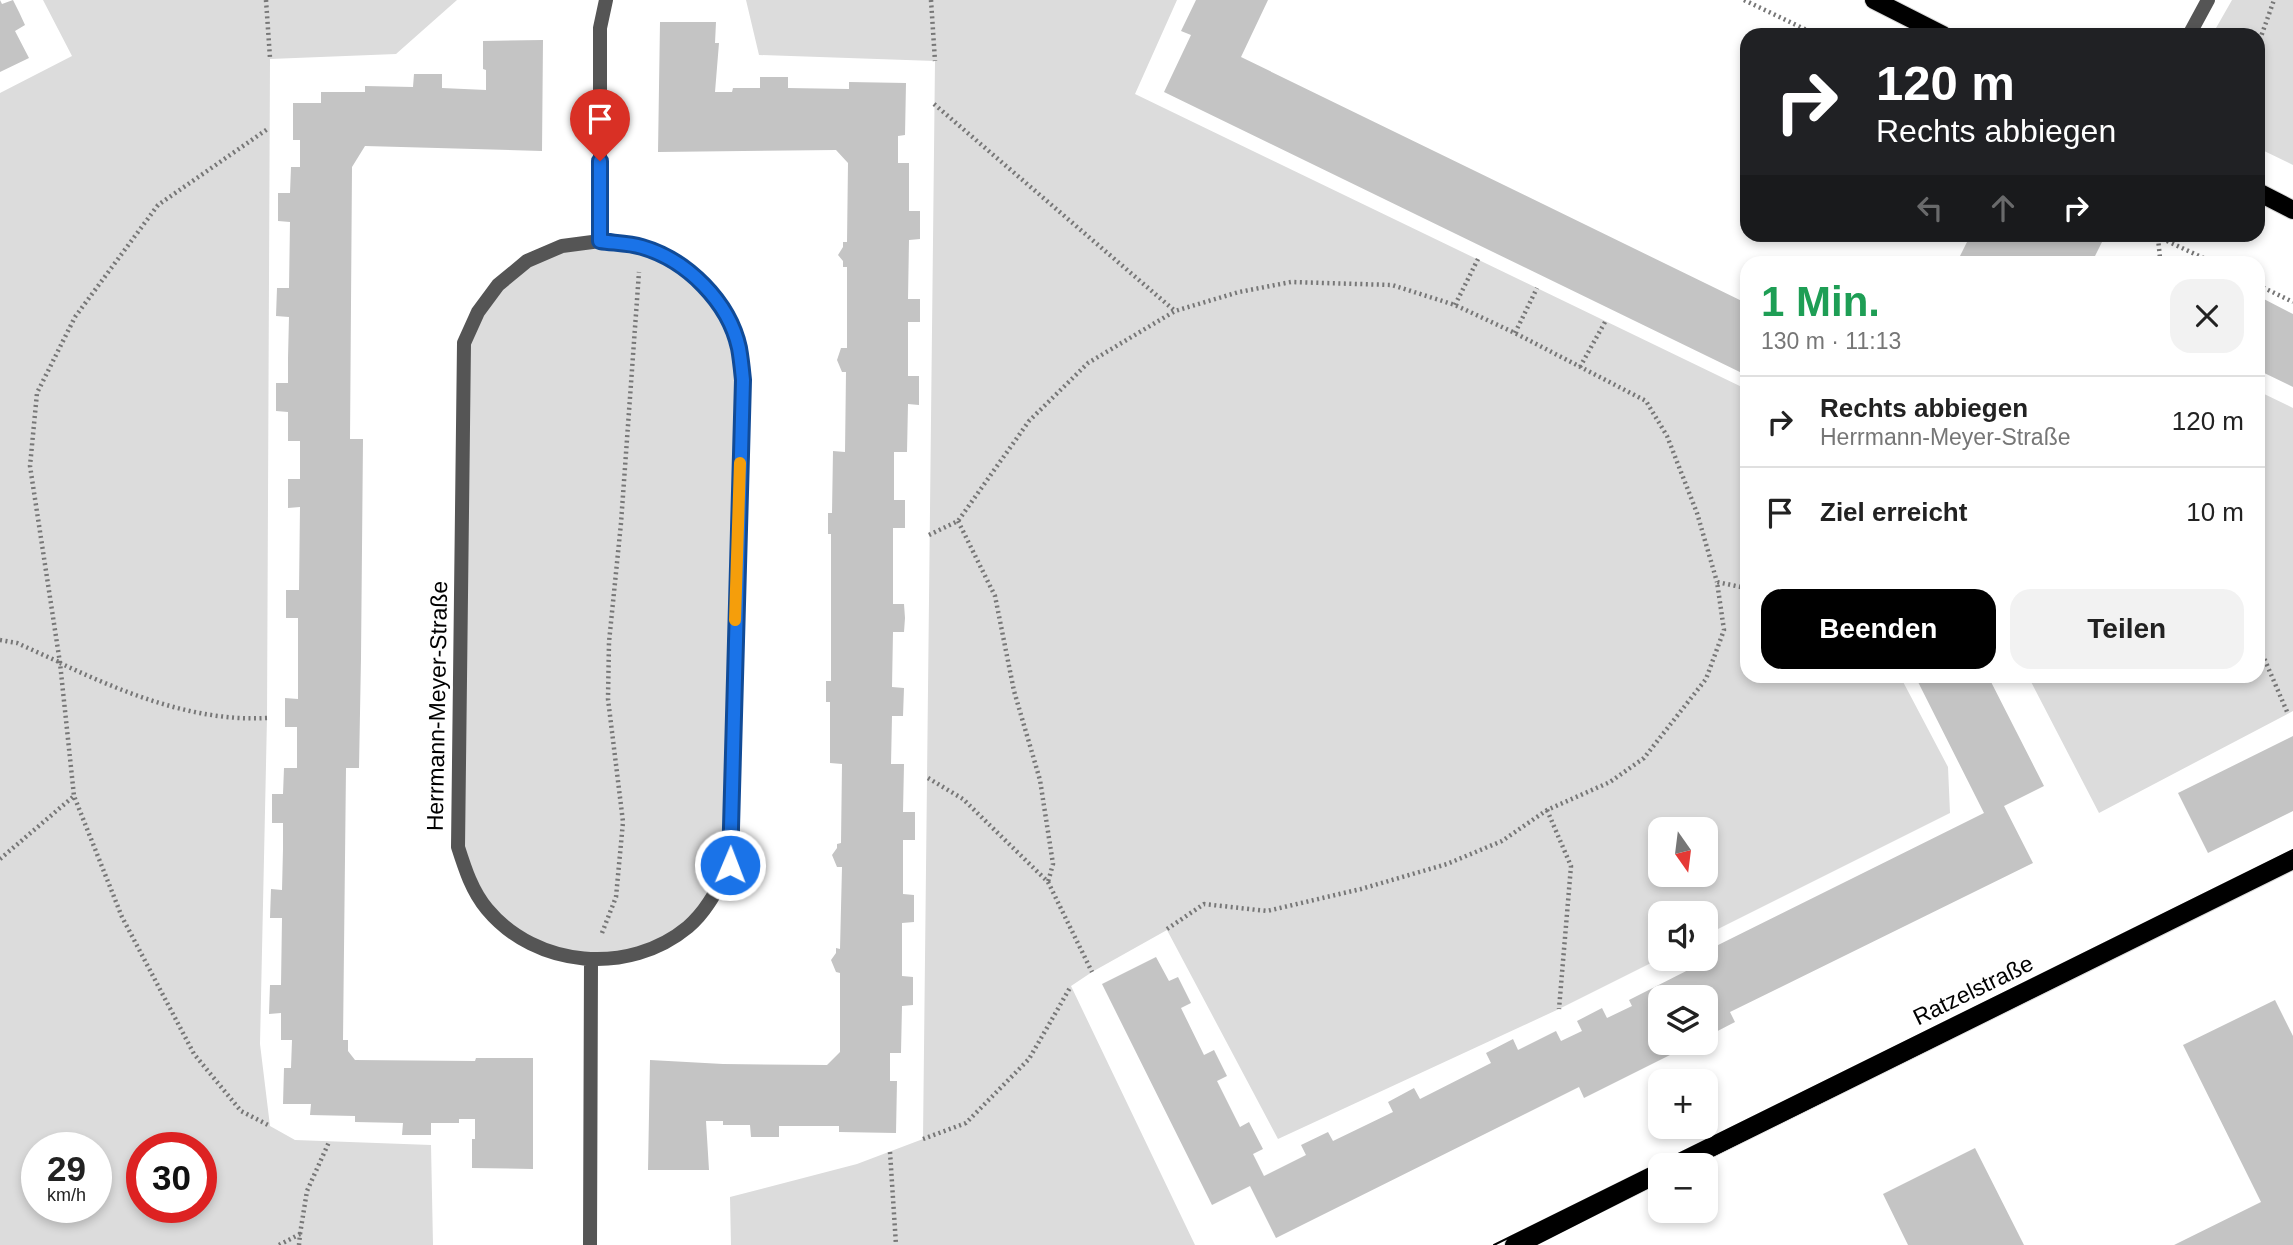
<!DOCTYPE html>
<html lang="de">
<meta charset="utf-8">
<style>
:root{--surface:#fff;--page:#f2f2f2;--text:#222;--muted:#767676;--line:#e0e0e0;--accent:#000}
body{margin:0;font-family:Arial,sans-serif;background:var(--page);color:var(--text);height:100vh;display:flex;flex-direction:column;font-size:26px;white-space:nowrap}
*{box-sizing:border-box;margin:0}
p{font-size:23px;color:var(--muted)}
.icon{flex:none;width:38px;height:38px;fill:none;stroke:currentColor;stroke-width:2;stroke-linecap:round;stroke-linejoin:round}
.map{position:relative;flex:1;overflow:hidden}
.panel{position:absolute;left:1740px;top:256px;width:525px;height:427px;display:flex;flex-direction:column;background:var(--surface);border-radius:21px;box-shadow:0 4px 10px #0003}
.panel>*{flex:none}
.hud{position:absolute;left:1740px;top:28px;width:525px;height:214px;border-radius:21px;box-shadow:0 4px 10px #0003;background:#202124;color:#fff;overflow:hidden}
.needle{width:46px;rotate:166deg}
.controls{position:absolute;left:1648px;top:817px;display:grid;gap:14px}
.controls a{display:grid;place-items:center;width:70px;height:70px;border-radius:14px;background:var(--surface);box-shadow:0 4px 10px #0003;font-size:35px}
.speed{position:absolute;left:21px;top:1132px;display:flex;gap:14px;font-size:35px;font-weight:700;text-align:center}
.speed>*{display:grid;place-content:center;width:91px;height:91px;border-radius:50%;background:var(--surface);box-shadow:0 4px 10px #0003;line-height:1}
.speed small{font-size:18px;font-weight:400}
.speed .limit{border:10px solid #d22;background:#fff;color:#111}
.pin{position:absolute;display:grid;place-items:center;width:60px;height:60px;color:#fff;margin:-72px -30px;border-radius:50% 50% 50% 0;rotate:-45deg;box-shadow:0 0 7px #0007}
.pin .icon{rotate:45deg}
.me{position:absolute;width:77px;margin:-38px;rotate:1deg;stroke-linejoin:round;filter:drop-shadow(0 0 5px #0008)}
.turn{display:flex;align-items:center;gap:24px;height:147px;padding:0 21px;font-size:32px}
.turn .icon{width:91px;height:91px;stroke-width:2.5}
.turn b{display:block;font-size:49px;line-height:60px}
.lanes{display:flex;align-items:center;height:66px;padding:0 21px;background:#0003;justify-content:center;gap:35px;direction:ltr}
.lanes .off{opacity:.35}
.round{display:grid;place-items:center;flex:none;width:74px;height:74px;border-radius:21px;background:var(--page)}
.head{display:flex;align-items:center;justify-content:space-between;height:119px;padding:0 21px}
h1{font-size:42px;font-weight:700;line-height:52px;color:#1e9e55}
.button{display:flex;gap:14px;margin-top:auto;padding:14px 21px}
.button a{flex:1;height:80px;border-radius:21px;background:var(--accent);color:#fff;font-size:28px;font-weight:700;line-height:80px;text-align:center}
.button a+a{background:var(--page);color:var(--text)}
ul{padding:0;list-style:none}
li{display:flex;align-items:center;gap:21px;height:91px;padding:0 21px;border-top:2px solid var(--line)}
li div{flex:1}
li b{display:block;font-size:26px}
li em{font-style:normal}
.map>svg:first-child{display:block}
.green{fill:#dcdcdc;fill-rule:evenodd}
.building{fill:#c4c4c4}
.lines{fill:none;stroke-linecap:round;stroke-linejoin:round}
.primary-casing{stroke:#dbdbdb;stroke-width:20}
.path{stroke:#777;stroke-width:4.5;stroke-dasharray:2 3.5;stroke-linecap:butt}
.minor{stroke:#555;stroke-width:14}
.primary{stroke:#000;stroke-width:18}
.tram{stroke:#000;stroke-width:2}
.route-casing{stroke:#114b97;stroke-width:18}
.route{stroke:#1a73e8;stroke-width:12}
.slow{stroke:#f59e0b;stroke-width:12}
.labels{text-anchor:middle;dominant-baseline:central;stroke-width:5;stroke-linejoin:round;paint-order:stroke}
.street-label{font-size:23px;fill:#000;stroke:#fff}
</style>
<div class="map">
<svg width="2293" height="1245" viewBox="0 0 2293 1245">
<rect width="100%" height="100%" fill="#fff"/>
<!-- green -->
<path class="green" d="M43,0H457L396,54L270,59L267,718L260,1044L270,1126L295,1140L431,1145L433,1245H0V93L72,56ZM96,1148V1208H37V1148ZM201,1148V1208H142V1148Z
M746,0H1177L1135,94L1746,389V676H1900L1948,767L1950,813L1706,935V914H1661V958L1559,1009L1278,1139L1167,930L1092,972L1071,986L1195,1245H731L730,1197L857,1164L923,1139L935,61L759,55ZM1661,830H1706V875H1661Z
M2232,0H2293V165L2258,148V35H2212Z
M562,246L641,247L708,290L739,346L730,865L706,908L668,941L591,961L503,927L458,847L464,343L498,285Z
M2258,391L2293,408V711L2099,813L2028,676H2258Z"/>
<!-- building -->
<path class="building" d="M0,0L2,4L13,0L19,12L25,25L15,31L29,58L0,72Z
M1196,0H1268L1241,57L1746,303V375L1164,92L1191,35L1181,31Z
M660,22H716L715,43H719L715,92H732L733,88H760V77H788V88L849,89V82L906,83L905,135L898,136V163H909V211H920V239L909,240L908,299H920V322H908V376H919V405L908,404L907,452H894V500H905V528H893V604H904L905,618L904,632H893L892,687L904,688L903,716H892L891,764H904L903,812H915V840H903V894L914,895V922L902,923V976L913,977V1005L902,1006L901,1053H890V1081H897L896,1133L839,1132V1126H779V1137H751L750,1125H723V1121H706L709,1170H648L650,1060L723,1064L827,1065L840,1052V973L836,972L831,960L836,953V948L840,949L842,867H837L832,855L837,848V844L841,843L842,764L830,763V702H826V681H831V534H828V513H832L833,451L845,452L846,372H842L837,360L841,348H847V267H843V261L838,255L843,247V242H847L848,163L836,150L658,152Z
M543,40L542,151L365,146L352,167L350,439H363L361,658L359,768H346L343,1040H348V1051L355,1060L475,1061L476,1058H533V1169L472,1168V1139H475V1119H459V1123H431V1135H402L403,1123L355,1122V1116L310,1115L311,1104H283L284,1068H291L292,1040H281V1013L269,1014L270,985H281L282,918H270L271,889L282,890L283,849V823H272V794H283L284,768H297V727H285V698L298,699V618H286V590H299L300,507L288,508V479H300V441H288V412L276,411V383H288V358L289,317L276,316L277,288H289L290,222L278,221V193H290L291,167H300V140H293V103H321V92H365V86L413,87L414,74H442V88L486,90V70L483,69V41Z
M1971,234H1988L2005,242L2009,234H2106L2092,262H2039L2031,259L2029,262H1957Z
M2258,296L2293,314V387L2258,370Z
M1915,676H1988L2044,786L2004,806L2033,863L1730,1012L1735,1022L1706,1037V998H1661V1043H1694L1584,1098L1579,1087L1276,1238L1250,1186L1212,1205L1102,984L1156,957L1169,981L1178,977L1191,1003L1181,1008L1204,1055L1214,1050L1227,1076L1217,1081L1240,1127L1249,1122L1263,1149L1253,1154L1264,1176L1306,1155L1301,1145L1328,1132L1333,1141L1393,1112L1388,1102L1414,1088L1420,1099L1491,1063L1486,1053L1513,1039L1518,1050L1556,1031L1561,1041L1582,1031L1577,1021L1602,1008L1607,1018L1632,1006L1629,1000L1702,963L1700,959H1706V951L1984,813Z
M2293,736V811L2208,853L2178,793Z
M2275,1000L2293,1036V1245H2174L2261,1202L2183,1045Z
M1975,1148L2024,1245H1908L1883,1194Z"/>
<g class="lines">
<!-- primary casing -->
<g class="primary-casing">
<path id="primary" d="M1874,0L1943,35
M2258,192L2293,210
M1674,1166L2293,860
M1514,1245L1661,1172"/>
</g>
<!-- path -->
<path class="path" d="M266,0L270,58
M931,0L935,61
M1744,0L1817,35
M2258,45L2274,0
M934,104L1175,311
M2152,234L2212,262
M2158,238L2160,258
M2258,285L2293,302
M1455,305L1478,259
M1515,333L1537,288
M1580,367L1605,322
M2258,394L2259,392
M958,521L995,596L1014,691L1040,780L1053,864L1048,882
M929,535L958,521L1029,421L1088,363L1175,311L1239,292L1291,282L1392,285L1455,305L1515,333L1646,401L1667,436L1697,513L1717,582
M0,640L17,643L59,662
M2258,644L2288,714
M60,663L30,466L37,393L75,317L158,205L269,128
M267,718C195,722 124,693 60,663L74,796L122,917L194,1054L241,1111L270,1126
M928,778L963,799L1048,882L1092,972
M1547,810L1571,866L1559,1009
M0,859L74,796
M1167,929L1204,904L1267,911L1361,889L1447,864L1502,841L1547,810L1610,782L1644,758L1706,679L1724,630L1717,582L1746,588
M602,933L616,897L623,822L608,699L609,642L621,523L639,272
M923,1139L966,1123L1029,1059L1071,986
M890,1152L896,1245
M300,1234L307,1191L329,1142
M279,1245L300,1234L299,1245"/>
<!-- minor -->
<path class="minor" d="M2189,35L2208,0
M600,241C613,243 629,243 642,247C688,260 729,301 739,348C741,359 742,370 743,380L730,865C718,887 708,910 688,927C629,976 536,968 487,909C472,891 465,869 458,847L464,343L478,312L498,285L527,261L562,246Z
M600,241V28L606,0
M590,1245L591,961"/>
<!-- primary -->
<use href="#primary" class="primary"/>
<!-- tram -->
<path class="tram" d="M1692,1166L2293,868
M1494,1245L2293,850
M1535,1245L1661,1181"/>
</g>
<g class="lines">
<!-- route casing -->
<g class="route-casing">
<path id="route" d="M600,161V241C613,243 629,243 642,247C687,260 729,302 739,348C741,359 742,370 743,380L730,865"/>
</g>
<!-- route -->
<use href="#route" class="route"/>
<!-- slow -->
<path class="slow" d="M735,620L740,463"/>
</g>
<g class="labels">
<!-- street labels -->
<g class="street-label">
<text transform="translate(437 706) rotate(-89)">Herrmann-Meyer-Straße</text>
<text transform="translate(1973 990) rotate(-26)">Ratzelstraße</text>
</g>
</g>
</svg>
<div class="controls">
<a><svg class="needle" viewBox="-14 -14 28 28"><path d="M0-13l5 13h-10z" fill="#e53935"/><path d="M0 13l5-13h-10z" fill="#767676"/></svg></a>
<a><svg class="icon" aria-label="sound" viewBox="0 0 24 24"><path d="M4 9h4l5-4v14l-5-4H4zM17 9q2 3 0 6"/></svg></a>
<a><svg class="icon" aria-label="layers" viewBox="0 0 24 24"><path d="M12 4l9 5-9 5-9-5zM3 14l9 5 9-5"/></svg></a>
<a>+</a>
<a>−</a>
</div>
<div class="speed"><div>29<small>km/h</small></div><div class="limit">30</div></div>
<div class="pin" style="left:600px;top:161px;background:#d93025"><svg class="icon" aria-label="arrive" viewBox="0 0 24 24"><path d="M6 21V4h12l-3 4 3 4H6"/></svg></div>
<svg class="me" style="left:730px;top:865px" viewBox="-20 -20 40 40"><circle r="17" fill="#1a73e8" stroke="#fff" stroke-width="3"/><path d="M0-11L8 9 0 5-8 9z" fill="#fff"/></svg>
<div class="hud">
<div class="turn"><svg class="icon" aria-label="right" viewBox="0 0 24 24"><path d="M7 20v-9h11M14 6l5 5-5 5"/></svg><div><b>120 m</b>Rechts abbiegen</div></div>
<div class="lanes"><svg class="icon off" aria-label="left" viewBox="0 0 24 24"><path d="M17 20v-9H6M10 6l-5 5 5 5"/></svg><svg class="icon off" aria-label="ahead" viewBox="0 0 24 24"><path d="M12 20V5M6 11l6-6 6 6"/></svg><svg class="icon" aria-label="right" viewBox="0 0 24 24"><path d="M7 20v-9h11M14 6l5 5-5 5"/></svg></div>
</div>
<section class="panel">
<div class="head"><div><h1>1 Min.</h1><p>130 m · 11:13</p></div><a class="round"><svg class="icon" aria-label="close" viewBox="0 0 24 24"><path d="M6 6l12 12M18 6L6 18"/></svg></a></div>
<ul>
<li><svg class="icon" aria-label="right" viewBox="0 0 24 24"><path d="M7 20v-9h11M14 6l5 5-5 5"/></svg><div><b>Rechts abbiegen</b><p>Herrmann-Meyer-Straße</p></div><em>120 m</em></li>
<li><svg class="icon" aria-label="arrive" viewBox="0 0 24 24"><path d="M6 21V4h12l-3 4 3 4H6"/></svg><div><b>Ziel erreicht</b></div><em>10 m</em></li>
</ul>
<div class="button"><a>Beenden</a><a>Teilen</a></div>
</section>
</div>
